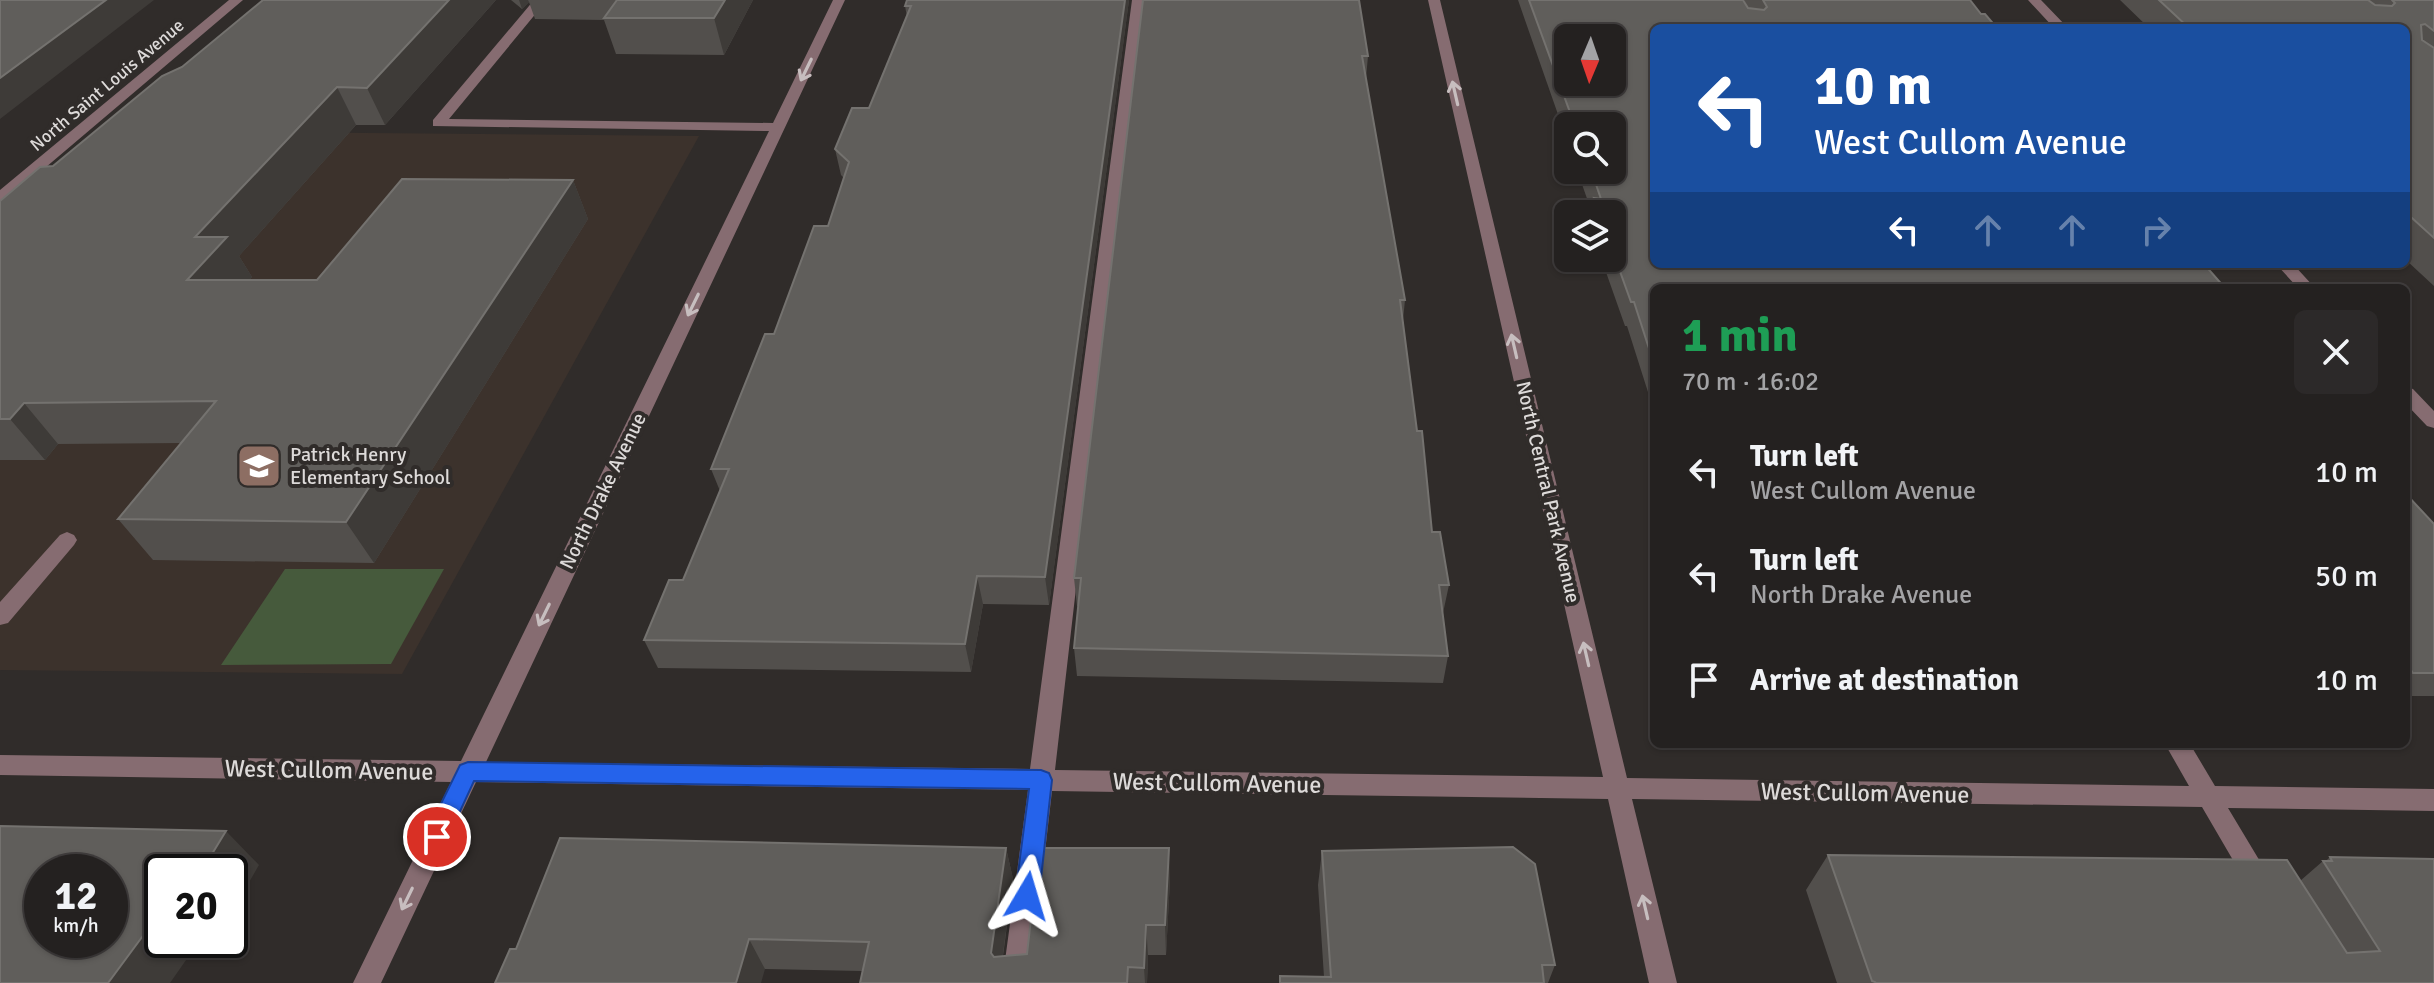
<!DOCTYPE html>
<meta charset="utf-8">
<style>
:root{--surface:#242120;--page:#2c2929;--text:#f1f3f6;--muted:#a3a3a5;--line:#413e3e}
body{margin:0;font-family:Signika,sans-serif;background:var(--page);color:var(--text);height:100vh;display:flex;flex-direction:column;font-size:30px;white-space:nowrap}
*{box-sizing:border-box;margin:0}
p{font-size:26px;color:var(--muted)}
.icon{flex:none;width:44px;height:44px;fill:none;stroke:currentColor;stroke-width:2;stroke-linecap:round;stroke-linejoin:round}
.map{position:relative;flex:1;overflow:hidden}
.details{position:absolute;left:1650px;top:284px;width:760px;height:464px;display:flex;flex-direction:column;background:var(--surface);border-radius:12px;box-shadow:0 2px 6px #0004,0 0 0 2px var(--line)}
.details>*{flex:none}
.top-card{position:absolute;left:1650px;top:24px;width:760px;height:244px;border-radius:12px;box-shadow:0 2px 6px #0004,0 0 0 2px var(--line);background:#1a4fa0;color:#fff;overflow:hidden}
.needle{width:52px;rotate:182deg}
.fabs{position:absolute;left:1554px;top:24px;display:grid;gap:16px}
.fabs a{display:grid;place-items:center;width:72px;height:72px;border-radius:12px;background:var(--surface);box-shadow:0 2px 6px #0004,0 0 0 2px var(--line);font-size:40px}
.speed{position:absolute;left:24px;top:854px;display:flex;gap:16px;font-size:40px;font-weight:700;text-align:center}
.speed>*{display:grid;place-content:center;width:104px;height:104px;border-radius:50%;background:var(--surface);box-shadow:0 2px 6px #0004,0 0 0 2px var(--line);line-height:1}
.speed small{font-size:20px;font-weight:400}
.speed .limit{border:4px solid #111;border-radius:12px;background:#fff;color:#111}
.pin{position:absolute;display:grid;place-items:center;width:68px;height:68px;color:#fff;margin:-34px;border:4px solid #fff;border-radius:50%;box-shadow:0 2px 8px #0007}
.me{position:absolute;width:88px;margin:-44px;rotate:7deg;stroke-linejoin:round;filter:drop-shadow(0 0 6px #0008)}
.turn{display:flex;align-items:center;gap:28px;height:168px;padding:0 32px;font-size:36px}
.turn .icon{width:104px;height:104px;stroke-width:2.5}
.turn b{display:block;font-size:56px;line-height:68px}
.lanes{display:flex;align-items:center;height:76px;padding:0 32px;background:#0003;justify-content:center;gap:40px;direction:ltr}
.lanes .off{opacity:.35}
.round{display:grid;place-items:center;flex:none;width:84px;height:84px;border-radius:12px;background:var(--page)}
.headline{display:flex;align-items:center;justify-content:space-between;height:136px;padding:0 32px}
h1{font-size:48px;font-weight:700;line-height:60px;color:#1e9e55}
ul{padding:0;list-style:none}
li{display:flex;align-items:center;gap:24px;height:104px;padding:0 32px}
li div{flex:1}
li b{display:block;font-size:30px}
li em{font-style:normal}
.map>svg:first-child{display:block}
.built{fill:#3c322c}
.green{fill:#465a3c}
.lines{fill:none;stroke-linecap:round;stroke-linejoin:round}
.minor{fill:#866c71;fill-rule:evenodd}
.wall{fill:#524f4c}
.shaded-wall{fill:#3e3b38}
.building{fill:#605e5b;stroke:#74726f;stroke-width:2;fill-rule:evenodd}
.oneway{stroke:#c7bebf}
.route{fill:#2563eb;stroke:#184099;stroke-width:2}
.labels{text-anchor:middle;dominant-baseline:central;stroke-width:8;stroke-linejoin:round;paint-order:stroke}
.far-street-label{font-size:18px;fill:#dddad9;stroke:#302c2a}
.poi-label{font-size:20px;fill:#dddad9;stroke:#302c2a;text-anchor:start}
.street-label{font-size:20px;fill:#dddad9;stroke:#302c2a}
.near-street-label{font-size:24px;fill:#dddad9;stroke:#302c2a}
</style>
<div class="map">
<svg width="2434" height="983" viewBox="0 0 2434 983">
<rect width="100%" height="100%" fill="#302c2a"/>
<!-- built -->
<path class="built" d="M145,131L699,136L402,674L0,670V261Z"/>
<!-- green -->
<path class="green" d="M285,569H444L391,664L221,665Z"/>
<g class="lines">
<!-- minor -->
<path class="minor" d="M229,0H243L6,201L0,203V190Z
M534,0H547L449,119L773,123L833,0H845L486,762L1030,769L1132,0H1144L1055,770L1603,777L1428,0H1440L1627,778L2189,786L2165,744H2190L2215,786L2434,789V811L2228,808L2273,883L2269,891L2260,895L2251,891L2202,807L1632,799L1677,983H1649L1608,799L1052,791L1030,983H1002L1028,790L476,782L381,983H353L451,782L0,775V755L461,761L769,131L433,126V120Z
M2028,0H2041L2068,28H2054Z
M2276,264H2293L2315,288H2298Z
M2406,387L2413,389L2434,411V428L2427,426L2406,404Z
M67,532L74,535L77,540L74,545L8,623L0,625V602L60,535Z"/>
</g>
<!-- wall -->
<path class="wall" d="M496,0L385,125H356L239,256L252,277L249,280H317L573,180L588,219L374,563L153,560L118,519L182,443L58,444L45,460H0V201L53,166L182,67Z
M511,0H753L724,55L616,54L604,20L535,19L529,2L522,9Z
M1129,0L1049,605L983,604L971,672L658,668L644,640L683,580L720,491L711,469L774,334L828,226L844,178L841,175L835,149L869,108L907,17L905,6Z
M1143,0L1368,56L1366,78L1405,300L1403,320L1417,431L1432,532L1449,585L1443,613L1448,656L1443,683L1077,676L1074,648L1078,606H1077L1074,578Z
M1518,0H1743L1749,9L1744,0H1970L1654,264H2204L1654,288V411L1627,326H1625L1601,258H1612V214H1590L1591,210L1577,170H1612V126H1568V143Z
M2120,0H2434V286L2406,260V28H2149Z
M2406,494L2434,524V696H2406Z
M1006,848L1013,879L1003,956L1027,954L1170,879L1166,955H1148L1147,983H860L862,971L765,969L516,949Z
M1322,851L1555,965L1548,983H1279L1280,976L1324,977L1318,885Z
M1828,855L2300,881L2323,861H2326L2330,857L2434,983H1837L1806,890Z"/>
<!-- shaded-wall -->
<path class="shaded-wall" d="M106,0H154L0,119V78Z
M449,0H496L385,125L367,88Z
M519,0H528L529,2L522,9Z
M725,0H753L724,55L714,18Z
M1125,0H1129L1049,605L1045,577Z
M337,87L356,125L239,256L252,277L214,320L187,280L195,237Z
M573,180L588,219L374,563L346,522Z
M24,403L58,444L45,460L10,419Z
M977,576L983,604L971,672L965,644Z
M226,831L259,865L230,915V872H201Z
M1006,848L1013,879L999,983L991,953Z
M1169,848L1170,879L1166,955L1165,925Z
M162,910V940H200L170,983H108Z
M1146,925L1148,955L1147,983H1145L1144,968Z
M749,939L765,969L761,983H736Z"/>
<!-- building -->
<path class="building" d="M0,0H106L0,78Z
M263,0H449L367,88L337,87L195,237H227L187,280H317L402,179L573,180L346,522L118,519L216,401L24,403L10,419H0V201L40,167L53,166L162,76L182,67Z
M617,0H725L714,18H604Z
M907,0H1125L1045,577L977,576L965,644L644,640L669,580H683L729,469H711L765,334H774L814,226H828L849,162L835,149L852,108H869L911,6H905Z
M1143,0H1359L1368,56H1362L1405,300H1400L1417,431H1422L1432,532H1440L1449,585H1439L1448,656L1074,648L1081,578H1074Z
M1529,0H1743L1748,8L1764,10L1767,7L1763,0H1970L1981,14H1985L1997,28H1654V264H1905L1906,266L1928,265L1927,264H2204L2225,288H1654V364L1634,302H1631L1612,249V214H1600L1594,198L1601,199L1591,170H1612V126H1575ZM1568,38H1612V82H1568Z
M2159,0H2368L2375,5L2392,6L2395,3L2392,0H2434V31L2425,24L2421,25L2422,40L2434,48V238L2412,218H2406V28H2189Z
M2406,494L2434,524V673H2413L2406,663Z
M0,826L226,831L201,872H162V910L108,983H0ZM42,872H110V940H42Z
M560,838L1006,848L991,953L994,957L1027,954L1039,848H1169L1165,925H1146L1144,968L1128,967L1127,983H860L869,942L749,939L736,983H495L510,949H516Z
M1513,847L1535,864L1555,965H1542L1544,983H1280V976L1331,977L1322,851Z
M1828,855L2287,860L2347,953L2380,951L2323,861H2332L2330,857L2434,859V983H1876L1875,982L1872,981Z"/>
<!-- one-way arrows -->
<defs><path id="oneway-shaft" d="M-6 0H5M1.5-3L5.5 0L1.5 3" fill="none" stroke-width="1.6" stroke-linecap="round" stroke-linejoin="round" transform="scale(2)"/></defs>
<g class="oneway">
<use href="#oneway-shaft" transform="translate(806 70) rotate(116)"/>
<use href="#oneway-shaft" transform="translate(1455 93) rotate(-103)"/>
<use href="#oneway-shaft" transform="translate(693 305) rotate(116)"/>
<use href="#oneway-shaft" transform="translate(1514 346) rotate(-103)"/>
<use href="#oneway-shaft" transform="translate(544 615) rotate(116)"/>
<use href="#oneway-shaft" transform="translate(1586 654) rotate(-103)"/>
<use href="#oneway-shaft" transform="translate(407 899) rotate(116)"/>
<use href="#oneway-shaft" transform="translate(1645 907) rotate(-103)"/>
</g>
<!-- route -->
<path class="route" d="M468,762L1041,770L1049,773L1052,780L1039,896L1035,904L1027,907L1018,904L1015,896L1029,789L474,781L445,844L437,847L428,844L425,837L428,830L460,765Z"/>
<!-- icons -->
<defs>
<g id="school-square" transform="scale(2.3)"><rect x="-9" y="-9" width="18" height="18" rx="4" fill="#8d6e63" stroke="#302c2a"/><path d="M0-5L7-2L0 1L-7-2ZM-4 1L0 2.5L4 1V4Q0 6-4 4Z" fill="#fff"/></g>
</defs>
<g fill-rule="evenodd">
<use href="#school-square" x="259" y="466"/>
</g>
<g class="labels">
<!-- far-street labels -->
<g class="far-street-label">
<text transform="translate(107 85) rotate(-40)">North Saint Louis Avenue</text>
</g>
<!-- poi labels -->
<g class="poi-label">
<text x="290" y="454">Patrick Henry<tspan x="290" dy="23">Elementary School</tspan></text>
</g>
<!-- street labels -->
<g class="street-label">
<text transform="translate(603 491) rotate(-64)">North Drake Avenue</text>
<text transform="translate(1548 492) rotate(77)">North Central Park Avenue</text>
</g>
<!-- near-street labels -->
<g class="near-street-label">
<text transform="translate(329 770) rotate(1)">West Cullom Avenue</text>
<text transform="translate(1217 783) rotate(1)">West Cullom Avenue</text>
<text transform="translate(1865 793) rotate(1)">West Cullom Avenue</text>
</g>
</g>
</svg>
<div class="fabs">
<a><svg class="needle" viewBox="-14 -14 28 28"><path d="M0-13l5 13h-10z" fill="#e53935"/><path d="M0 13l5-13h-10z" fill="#a3a3a5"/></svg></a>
<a><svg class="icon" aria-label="search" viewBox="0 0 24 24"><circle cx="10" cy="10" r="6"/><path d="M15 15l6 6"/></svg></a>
<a><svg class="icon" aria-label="layers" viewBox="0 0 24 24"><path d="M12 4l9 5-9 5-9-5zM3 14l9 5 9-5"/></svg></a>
</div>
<div class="speed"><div>12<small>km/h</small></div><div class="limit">20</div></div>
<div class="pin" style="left:437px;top:837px;background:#d93025"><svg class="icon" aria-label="arrive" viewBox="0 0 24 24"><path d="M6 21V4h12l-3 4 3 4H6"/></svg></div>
<svg class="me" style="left:1027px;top:896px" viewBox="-20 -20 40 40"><path d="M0-17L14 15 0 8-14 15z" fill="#2563eb" stroke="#fff" stroke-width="4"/></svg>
<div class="top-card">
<div class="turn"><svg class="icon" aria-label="left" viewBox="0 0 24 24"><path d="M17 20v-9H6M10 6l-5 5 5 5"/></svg><div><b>10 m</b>West Cullom Avenue</div></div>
<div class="lanes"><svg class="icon" aria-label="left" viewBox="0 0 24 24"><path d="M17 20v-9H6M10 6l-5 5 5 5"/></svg><svg class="icon off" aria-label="ahead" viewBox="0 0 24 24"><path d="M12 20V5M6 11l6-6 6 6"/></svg><svg class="icon off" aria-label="ahead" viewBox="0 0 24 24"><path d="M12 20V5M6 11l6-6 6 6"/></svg><svg class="icon off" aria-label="right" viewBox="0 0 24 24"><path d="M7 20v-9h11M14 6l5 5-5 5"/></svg></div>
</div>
<section class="details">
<div class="headline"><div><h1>1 min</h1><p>70 m · 16:02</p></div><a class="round"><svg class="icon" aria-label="close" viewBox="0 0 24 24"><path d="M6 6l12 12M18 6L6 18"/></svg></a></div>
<ul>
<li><svg class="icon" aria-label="left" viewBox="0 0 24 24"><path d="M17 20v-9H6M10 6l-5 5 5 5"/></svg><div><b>Turn left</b><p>West Cullom Avenue</p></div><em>10 m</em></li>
<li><svg class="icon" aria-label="left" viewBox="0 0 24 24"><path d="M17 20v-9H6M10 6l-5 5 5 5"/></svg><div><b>Turn left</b><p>North Drake Avenue</p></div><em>50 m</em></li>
<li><svg class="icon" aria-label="arrive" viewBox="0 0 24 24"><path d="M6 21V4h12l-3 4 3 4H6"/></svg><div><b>Arrive at destination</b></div><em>10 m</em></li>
</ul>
</section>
</div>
